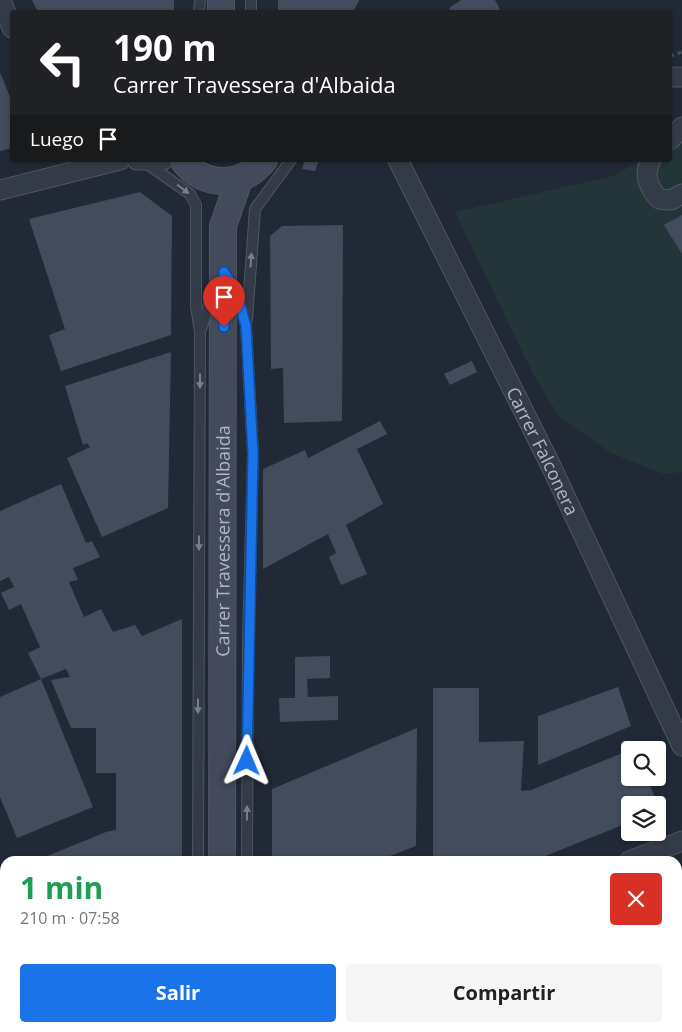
<!DOCTYPE html>
<html lang="es">
<meta charset="utf-8">
<style>
:root{--surface:#fff;--page:#f6f6f6;--text:#202124;--muted:#757577;--accent:#1a73e8}
body{margin:0;font-family:"Open Sans",sans-serif;background:var(--page);color:var(--text);height:100vh;display:flex;flex-direction:column;font-size:19px;white-space:nowrap}
*{box-sizing:border-box;margin:0}
p{font-size:16px;color:var(--muted)}
.icon{flex:none;width:28px;height:28px;fill:none;stroke:currentColor;stroke-width:2;stroke-linecap:round;stroke-linejoin:round}
.map{position:relative;flex:1;overflow:hidden}
.side{position:absolute;left:0px;top:856px;width:682px;height:176px;display:flex;flex-direction:column;background:var(--surface);border-radius:15px 15px 0 0;box-shadow:0 1px 4px #0004}
.side>*{flex:none}
.hud{position:absolute;left:10px;top:10px;width:662px;height:152px;border-radius:5px;box-shadow:0 1px 4px #0004;background:#202124;color:#fff;overflow:hidden}
.fabs{position:absolute;left:621px;top:741px;display:grid;gap:10px}
.fabs a{display:grid;place-items:center;width:45px;height:45px;border-radius:5px;background:var(--surface);box-shadow:0 1px 4px #0004;font-size:25px}
.pin{position:absolute;display:grid;place-items:center;width:42px;height:42px;color:#fff;margin:-51px -21px;border-radius:50% 50% 50% 0;rotate:-45deg;box-shadow:0 0 5px #0007}
.pin .icon{rotate:45deg}
.me{position:absolute;width:55px;margin:-28px;rotate:1deg;stroke-linejoin:round;filter:drop-shadow(0 0 4px #0008)}
.turn{display:flex;align-items:center;gap:18px;height:105px;padding:0 20px;font-size:22px}
.turn .icon{width:65px;height:65px;stroke-width:2.5}
.turn b{display:block;font-size:35px;line-height:42px}
.then{display:flex;align-items:center;height:48px;padding:0 20px;background:#0003;gap:10px;font-size:19px}
.round{display:grid;place-items:center;flex:none;width:52px;height:52px;border-radius:5px;background:var(--page)}
.summary{display:flex;align-items:center;justify-content:space-between;height:85px;padding:0 20px}
h1{font-size:30px;font-weight:700;line-height:38px;color:#1e9e55}
.primary-button{display:flex;gap:10px;margin-top:auto;padding:10px 20px}
.primary-button a{flex:1;height:58px;border-radius:5px;background:var(--accent);color:#fff;font-size:20px;font-weight:700;line-height:58px;text-align:center}
.primary-button a+a{background:var(--page);color:var(--text)}
.map>svg:first-child{display:block}
.green{fill:#233538}
.building{fill:#424c5c}
.lines{fill:none;stroke-linecap:round;stroke-linejoin:round}
.service-casing{stroke:#4f5662;stroke-width:12}
.minor-casing{stroke:#4f5662;stroke-width:21}
.secondary-casing{stroke:#4f5662;stroke-width:28}
.path{stroke:#405256;stroke-width:3;stroke-dasharray:4 4;stroke-linecap:butt}
.service{stroke:#343b48;stroke-width:10}
.minor{stroke:#343b48;stroke-width:19}
.secondary{stroke:#424a5b;stroke-width:26}
.oneway{fill:#787f8c}
.route-casing{stroke:#114b97;stroke-width:12}
.route{stroke:#1a73e8;stroke-width:9}
.labels{text-anchor:middle;dominant-baseline:central;stroke-width:4;stroke-linejoin:round;paint-order:stroke}
.street-label{font-size:18px;fill:#afb6c4;stroke:#1a202c}
</style>
<div class="map">
<svg width="682" height="1032" viewBox="0 0 682 1032">
<rect width="100%" height="100%" fill="#212937"/>
<!-- green -->
<path class="green" d="M682,138V472L664,474L611,453L559,416L534,376L455,212L613,176L642,160H670V145Z"/>
<!-- building -->
<path class="building" d="M32,0H174V12H38Z
M278,0H359L353,12H278Z
M461,0H495L501,12H451L449,8Z
M0,72L12,102V148L0,151Z
M305,160H319L315,171L302,169Z
M140,192L172,216L171,335L61,371L49,335L65,329L29,219Z
M682,215V254L664,225Z
M343,225L342,421L284,423L283,368L271,369L270,236L282,226Z
M171,352L168,508L102,537L67,458L90,447L87,443L83,445L65,386Z
M472,361L477,372L450,385L444,374Z
M380,421L387,434L357,449L383,504L346,525L367,574L341,585L329,557L336,553L328,534L263,569V469L305,450L308,458Z
M61,484L86,543L92,541L100,557L73,568L78,580L69,582L84,617L101,609L113,632L135,625L142,636L182,619V861H35L106,832L116,830V773H96V728H71L51,680L70,677L66,669L41,679L93,807L17,838L0,797V697L41,679L28,653L40,647L21,604L9,610L1,593L14,587L9,577L0,581V511Z
M330,656V678L307,679L308,697L338,696V720L280,722L279,698H295V657Z
M618,687L631,726L538,765V716Z
M433,688H479V742L524,741L521,791L531,790L630,750V778H647L658,805H630V822L533,861H530L531,858L433,861Z
M417,728L416,846L377,861H272V789Z
M682,939V1002L678,1004V941Z
M0,1024L3,1025L7,1032H0Z
M97,1028H184V1032H99Z
M275,1028H404L406,1032H272Z
M579,1028H613L601,1032H581Z"/>
<g class="lines">
<!-- service casing -->
<g class="service-casing">
<path id="service" d="M199,12L200,0
M251,12V0
M146,163L190,194L196,205V306L200,332L198,861
M229,280L236,290L246,326L253,454L248,640L247,861
M247,320L255,209L291,160
M201,329L214,290
M197,1032V1028
M246,1032V1028"/>
</g>
<!-- minor casing -->
<g class="minor-casing">
<g id="minor">
<path d="M1,0L12,28"/>
<path d="M670,77H682"/>
<path d="M670,140L682,127"/>
<path d="M137,160H163"/>
<path id="s1" d="M398,160L552,468L682,746"/>
<path d="M651,160C643,175 648,187 659,199L671,200L682,194"/>
<path d="M0,190L120,160"/>
<path d="M629,861L682,841"/>
<path d="M0,910L5,922"/>
<path d="M0,964L5,962"/>
<path d="M48,1028L50,1032"/>
</g>
</g>
<!-- secondary casing -->
<g class="secondary-casing">
<g id="secondary">
<path d="M221,0V12"/>
<path d="M183,160C204,189 243,187 264,160"/>
<path id="s2" d="M222,861L223,226L239,180"/>
<path d="M220,1032V1028"/>
</g>
</g>
<!-- path -->
<path class="path" d="M670,56L682,52"/>
<!-- service -->
<use href="#service" class="service"/>
<!-- minor -->
<use href="#minor" class="minor"/>
<!-- secondary -->
<use href="#secondary" class="secondary"/>
</g>
<!-- one-way arrows -->
<defs><path id="oneway-solid" d="M-6-.8H1V-3.2L6.5 0L1 3.2V.8H-6Z" transform="scale(1.25)"/></defs>
<g class="oneway">
<use href="#oneway-solid" transform="translate(183 189) rotate(37)"/>
<use href="#oneway-solid" transform="translate(251 260) rotate(-86)"/>
<use href="#oneway-solid" transform="translate(200 381) rotate(90)"/>
<use href="#oneway-solid" transform="translate(199 543) rotate(90)"/>
<use href="#oneway-solid" transform="translate(198 706) rotate(90)"/>
<use href="#oneway-solid" transform="translate(247 813) rotate(-90)"/>
</g>
<g class="lines">
<!-- route casing -->
<g class="route-casing">
<path id="route" d="M224,327V272L236,290L246,326L253,454L247,761"/>
</g>
<!-- route -->
<use href="#route" class="route"/>
</g>
<g class="labels">
<!-- street labels -->
<g class="street-label">
<text stroke="none"><textPath href="#s1" startOffset="325">Carrer Falconera</textPath></text>
<text stroke="none"><textPath href="#s2" startOffset="320">Carrer Travessera d'Albaida</textPath></text>
</g>
</g>
</svg>
<div class="fabs">
<a><svg class="icon" aria-label="search" viewBox="0 0 24 24"><circle cx="10" cy="10" r="6"/><path d="M15 15l6 6"/></svg></a>
<a><svg class="icon" aria-label="layers" viewBox="0 0 24 24"><path d="M12 4l9 5-9 5-9-5zM3 14l9 5 9-5"/></svg></a>
</div>
<div class="pin" style="left:224px;top:327px;background:#d93025"><svg class="icon" aria-label="arrive" viewBox="0 0 24 24"><path d="M6 21V4h12l-3 4 3 4H6"/></svg></div>
<svg class="me" style="left:247px;top:761px" viewBox="-20 -20 40 40"><path d="M0-17L14 15 0 8-14 15z" fill="#1a73e8" stroke="#fff" stroke-width="4"/></svg>
<div class="hud">
<div class="turn"><svg class="icon" aria-label="left" viewBox="0 0 24 24"><path d="M17 20v-9H6M10 6l-5 5 5 5"/></svg><div><b>190 m</b>Carrer Travessera d'Albaida</div></div>
<div class="then">Luego<svg class="icon" aria-label="arrive" viewBox="0 0 24 24"><path d="M6 21V4h12l-3 4 3 4H6"/></svg></div>
</div>
<section class="side">
<div class="summary"><div><h1>1 min</h1><p>210 m · 07:58</p></div><a class="round" style="background:#d93025;color:#fff"><svg class="icon" aria-label="close" viewBox="0 0 24 24"><path d="M6 6l12 12M18 6L6 18"/></svg></a></div>
<div class="primary-button"><a>Salir</a><a>Compartir</a></div>
</section>
</div>
